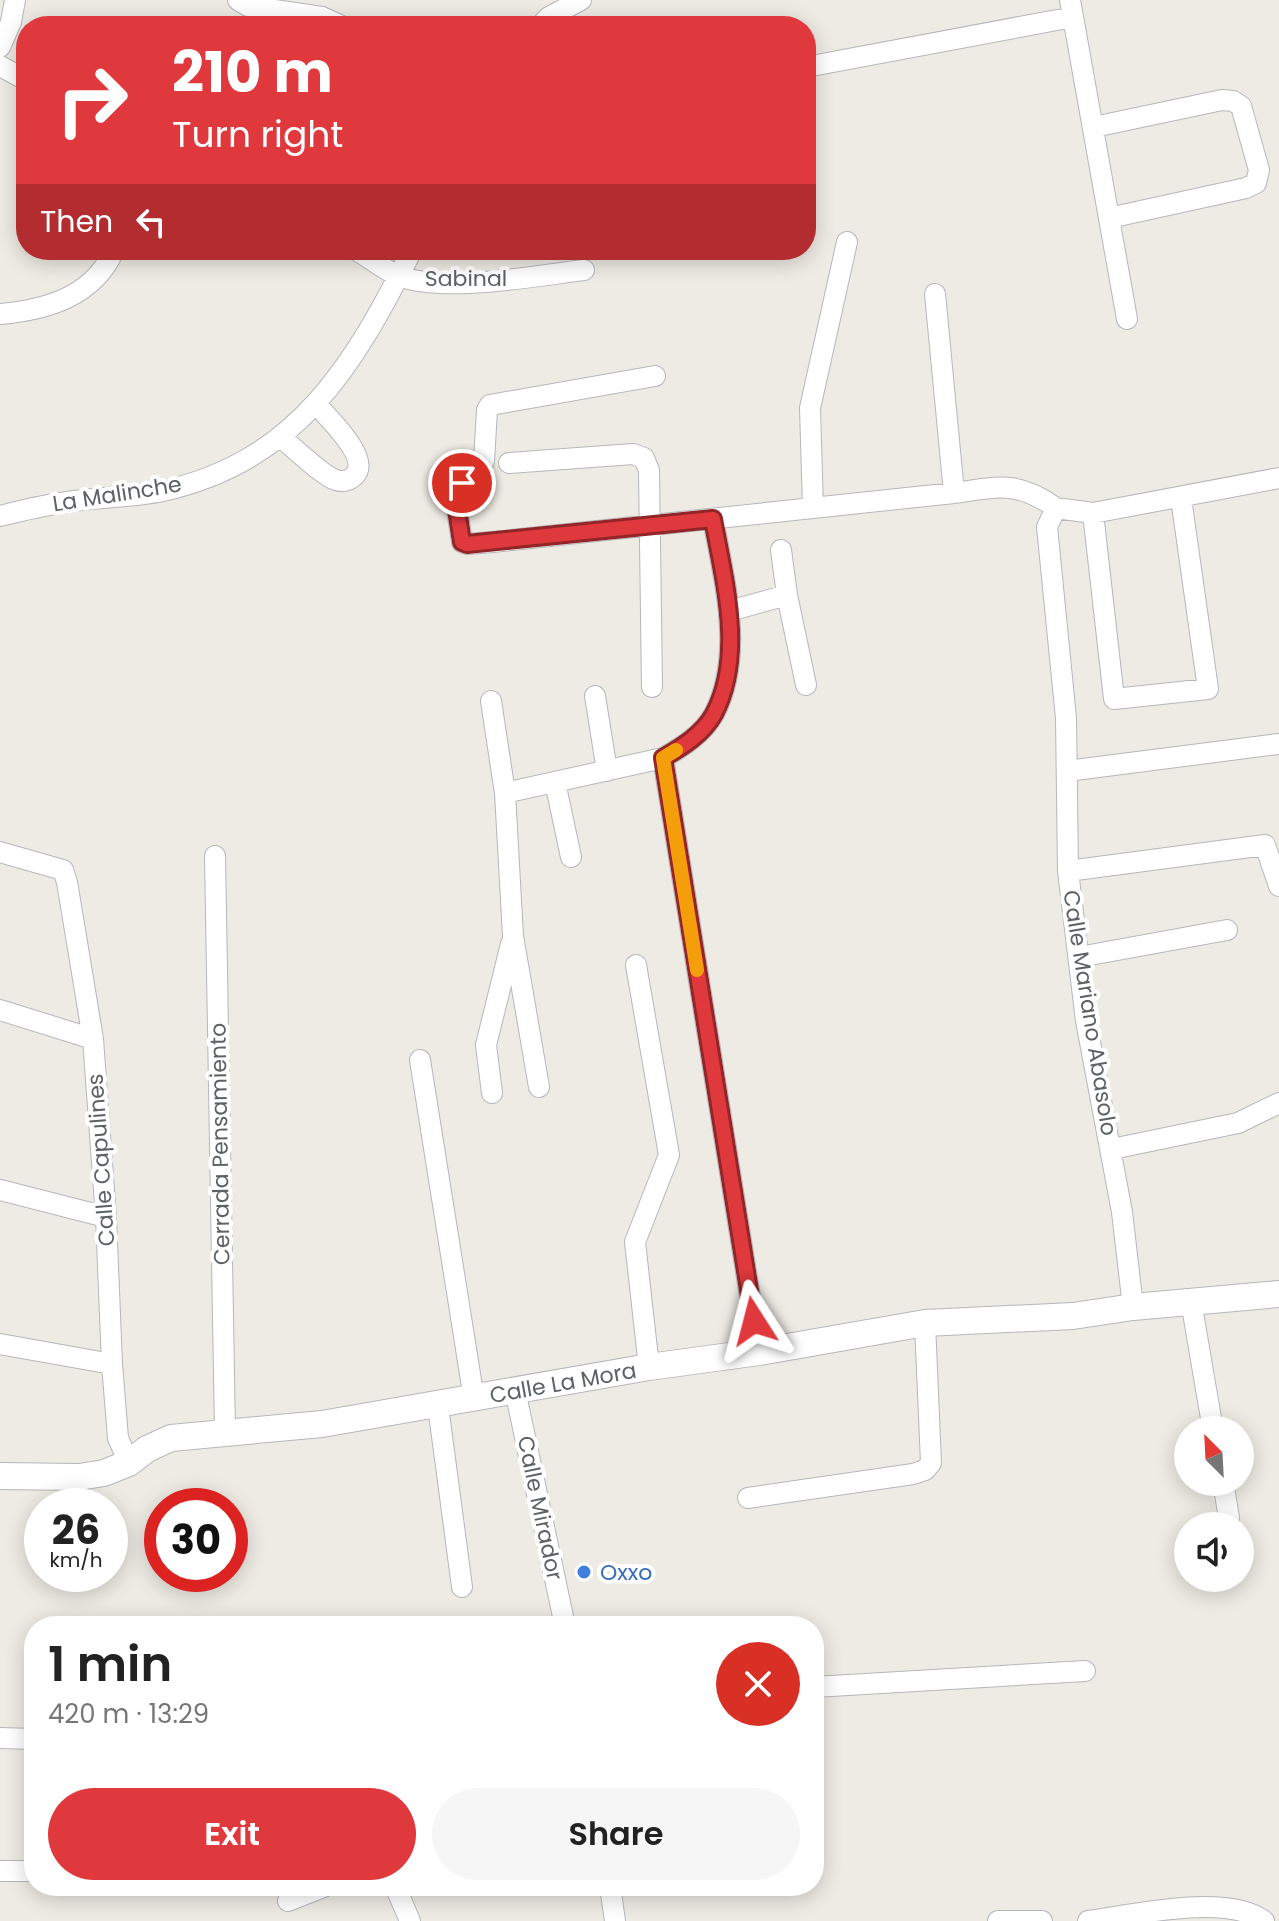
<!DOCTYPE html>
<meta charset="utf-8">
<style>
:root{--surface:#fff;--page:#f6f6f6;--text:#222;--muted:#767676;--accent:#e0393d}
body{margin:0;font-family:Poppins,sans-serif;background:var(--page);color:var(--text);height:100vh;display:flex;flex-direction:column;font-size:30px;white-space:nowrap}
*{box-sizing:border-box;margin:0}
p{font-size:26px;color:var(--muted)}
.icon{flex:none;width:44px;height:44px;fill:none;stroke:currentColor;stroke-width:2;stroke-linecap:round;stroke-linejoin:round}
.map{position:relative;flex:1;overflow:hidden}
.details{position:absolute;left:24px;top:1616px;width:800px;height:280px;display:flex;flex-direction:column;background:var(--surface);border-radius:32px;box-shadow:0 4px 20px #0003}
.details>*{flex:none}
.guide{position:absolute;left:16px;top:16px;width:800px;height:244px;border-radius:32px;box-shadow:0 4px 20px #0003;background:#e0393d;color:#fff;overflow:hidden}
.needle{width:52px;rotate:336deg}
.fabs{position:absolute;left:1174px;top:1416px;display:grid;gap:16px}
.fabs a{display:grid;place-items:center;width:80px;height:80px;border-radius:50%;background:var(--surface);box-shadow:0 4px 20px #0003;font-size:40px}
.speed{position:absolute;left:24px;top:1488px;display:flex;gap:16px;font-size:40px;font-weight:700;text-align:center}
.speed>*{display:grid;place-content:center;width:104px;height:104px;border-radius:50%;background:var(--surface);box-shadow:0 4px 20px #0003;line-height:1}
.speed small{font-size:20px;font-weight:400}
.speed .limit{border:12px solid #d22;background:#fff;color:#111}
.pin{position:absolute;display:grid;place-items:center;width:68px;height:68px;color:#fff;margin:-34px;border:4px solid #fff;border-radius:50%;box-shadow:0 2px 8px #0007}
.me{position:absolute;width:88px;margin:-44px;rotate:351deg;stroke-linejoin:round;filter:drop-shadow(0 0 6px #0008)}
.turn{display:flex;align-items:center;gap:28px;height:168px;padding:0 24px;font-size:36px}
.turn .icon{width:104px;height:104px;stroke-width:2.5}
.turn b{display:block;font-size:56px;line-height:68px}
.then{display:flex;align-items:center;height:76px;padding:0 24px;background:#0003;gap:16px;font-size:30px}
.round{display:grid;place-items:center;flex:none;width:84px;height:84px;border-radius:42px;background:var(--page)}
.overview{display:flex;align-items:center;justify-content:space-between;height:136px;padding:0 24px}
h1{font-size:48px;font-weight:600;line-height:60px}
.action{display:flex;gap:16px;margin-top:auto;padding:16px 24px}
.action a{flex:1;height:92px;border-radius:48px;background:var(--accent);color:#fff;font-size:32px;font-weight:600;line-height:92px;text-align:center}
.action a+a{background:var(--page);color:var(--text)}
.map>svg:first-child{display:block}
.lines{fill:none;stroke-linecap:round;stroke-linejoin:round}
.minor-casing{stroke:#b5b7bb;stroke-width:22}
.tertiary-casing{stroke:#b5b7bb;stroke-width:28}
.minor{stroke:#fff;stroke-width:20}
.tertiary{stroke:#fff;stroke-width:26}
.route-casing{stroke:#922528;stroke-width:20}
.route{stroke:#e0393d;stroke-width:14}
.slow{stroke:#f59e0b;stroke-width:14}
.shop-dot{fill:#3f7fe0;stroke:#fff;stroke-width:3}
.labels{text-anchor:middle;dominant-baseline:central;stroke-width:8;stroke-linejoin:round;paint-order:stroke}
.street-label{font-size:22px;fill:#5c6164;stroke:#fff}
.shop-label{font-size:22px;fill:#366cbe;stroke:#fff;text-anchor:start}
</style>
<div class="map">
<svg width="1279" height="1921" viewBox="0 0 1279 1921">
<rect width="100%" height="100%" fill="#eeebe4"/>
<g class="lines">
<!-- minor casing -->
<g class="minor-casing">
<path id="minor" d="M238,0L248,6L322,17L342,26
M1070,0L1127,319
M540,26L549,17L581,0
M0,47L11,22L15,0
M0,66L26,80
M806,67L1073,17
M1094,127L1222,100L1233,101L1241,106L1259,170L1256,183L1246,188L1109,218
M356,250C370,258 384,270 399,276C444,293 535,276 584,270
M935,294L954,493
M0,314C47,310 94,296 114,250
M655,376L490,405L487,410L484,461L462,483L456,503L462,542L467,544L493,542L954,493C998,487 1017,480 1056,508
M282,438C294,448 323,476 336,480C342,482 349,481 354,476C372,459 329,419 317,405
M509,463L633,454L644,458L649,470L652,687
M813,508L810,408L847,242
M1093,513L1114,699L1208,689L1181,498
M0,516C20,511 40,506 60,503C94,497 129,498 163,491C298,461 354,365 412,250
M713,519C724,580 745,655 714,714C703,734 682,747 663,758L759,1352
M781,550L787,595
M729,611L787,595L806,685
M595,696L607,771
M491,701L505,793L513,936L539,1087
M1067,771L1278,744
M555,782L571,857
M505,793L663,758
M0,852L63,870L67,882L93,1039L106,1217L112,1364L118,1438L129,1463
M215,856L225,1432
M1068,871L1265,845L1279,886
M1079,957L1227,930
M636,965L669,1155L635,1242L649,1367
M0,1010L93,1039
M420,1060L474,1399
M492,1093L486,1045L511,944
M1112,1149L1238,1123L1279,1103
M0,1190L106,1217
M1191,1301L1213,1430
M1133,1307L1122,1212L1086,1021L1068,871L1066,718L1047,527L1056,508L1093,513L1279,478
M0,1344L112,1364
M515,1390L565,1626
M438,1406L462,1587
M1223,1482L1229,1518
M748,1498L913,1474L925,1470L931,1463L925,1323
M814,1687L1085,1671
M0,1738L34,1739
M0,1871H34
M395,1886L410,1921
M610,1886L615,1921
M288,1901L326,1886
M998,1921H1042
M1088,1921C1133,1915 1227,1893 1264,1921"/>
</g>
<!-- tertiary casing -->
<g class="tertiary-casing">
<path id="tertiary" d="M0,1476L79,1477L104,1473L129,1463L147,1449L171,1438L322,1424L649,1367L759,1352L925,1323L1073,1316L1133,1307L1279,1294"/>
</g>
<!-- minor -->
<use href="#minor" class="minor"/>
<!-- tertiary -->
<use href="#tertiary" class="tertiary"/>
</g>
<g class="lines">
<!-- route casing -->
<g class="route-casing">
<path id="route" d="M462,483L456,503L462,542L467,544L713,519C724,580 745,655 714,714C703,734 682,747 663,758L754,1321"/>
</g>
<!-- route -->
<use href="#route" class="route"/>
<!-- slow -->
<path class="slow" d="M676,750L663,758L697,970"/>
</g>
<!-- markers -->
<circle class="shop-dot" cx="584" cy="1572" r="8"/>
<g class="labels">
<!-- street labels -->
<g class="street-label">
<text x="466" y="278">Sabinal</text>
<text transform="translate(117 494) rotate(-9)">La Malinche</text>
<text transform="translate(1090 1013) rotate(81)">Calle Mariano Abasolo</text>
<text transform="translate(220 1144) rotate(-91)">Cerrada Pensamiento</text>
<text transform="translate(101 1160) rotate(-94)">Calle Capulines</text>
<text transform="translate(563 1383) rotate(-10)">Calle La Mora</text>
<text transform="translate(540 1508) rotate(78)">Calle Mirador</text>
</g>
<!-- shop labels -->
<g class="shop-label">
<text x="600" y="1572">Oxxo</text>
</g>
</g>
</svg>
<div class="fabs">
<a><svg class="needle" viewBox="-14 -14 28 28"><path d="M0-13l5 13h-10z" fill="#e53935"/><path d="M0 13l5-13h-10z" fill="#767676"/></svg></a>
<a><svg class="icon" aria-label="sound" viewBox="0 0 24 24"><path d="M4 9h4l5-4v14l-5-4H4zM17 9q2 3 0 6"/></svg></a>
</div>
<div class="speed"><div>26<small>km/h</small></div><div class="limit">30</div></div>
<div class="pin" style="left:462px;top:483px;background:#d93025"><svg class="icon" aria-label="arrive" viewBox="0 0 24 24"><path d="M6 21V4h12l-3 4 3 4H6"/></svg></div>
<svg class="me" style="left:754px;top:1321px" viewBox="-20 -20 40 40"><path d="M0-17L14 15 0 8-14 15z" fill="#e0393d" stroke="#fff" stroke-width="4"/></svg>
<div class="guide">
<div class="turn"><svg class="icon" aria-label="right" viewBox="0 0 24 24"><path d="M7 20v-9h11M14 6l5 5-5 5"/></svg><div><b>210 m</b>Turn right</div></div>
<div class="then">Then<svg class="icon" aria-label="left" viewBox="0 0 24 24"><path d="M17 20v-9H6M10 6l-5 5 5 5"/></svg></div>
</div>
<section class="details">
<div class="overview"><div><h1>1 min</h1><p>420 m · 13:29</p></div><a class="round" style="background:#d93025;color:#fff"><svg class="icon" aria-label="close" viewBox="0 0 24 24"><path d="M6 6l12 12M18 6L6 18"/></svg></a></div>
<div class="action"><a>Exit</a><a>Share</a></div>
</section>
</div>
